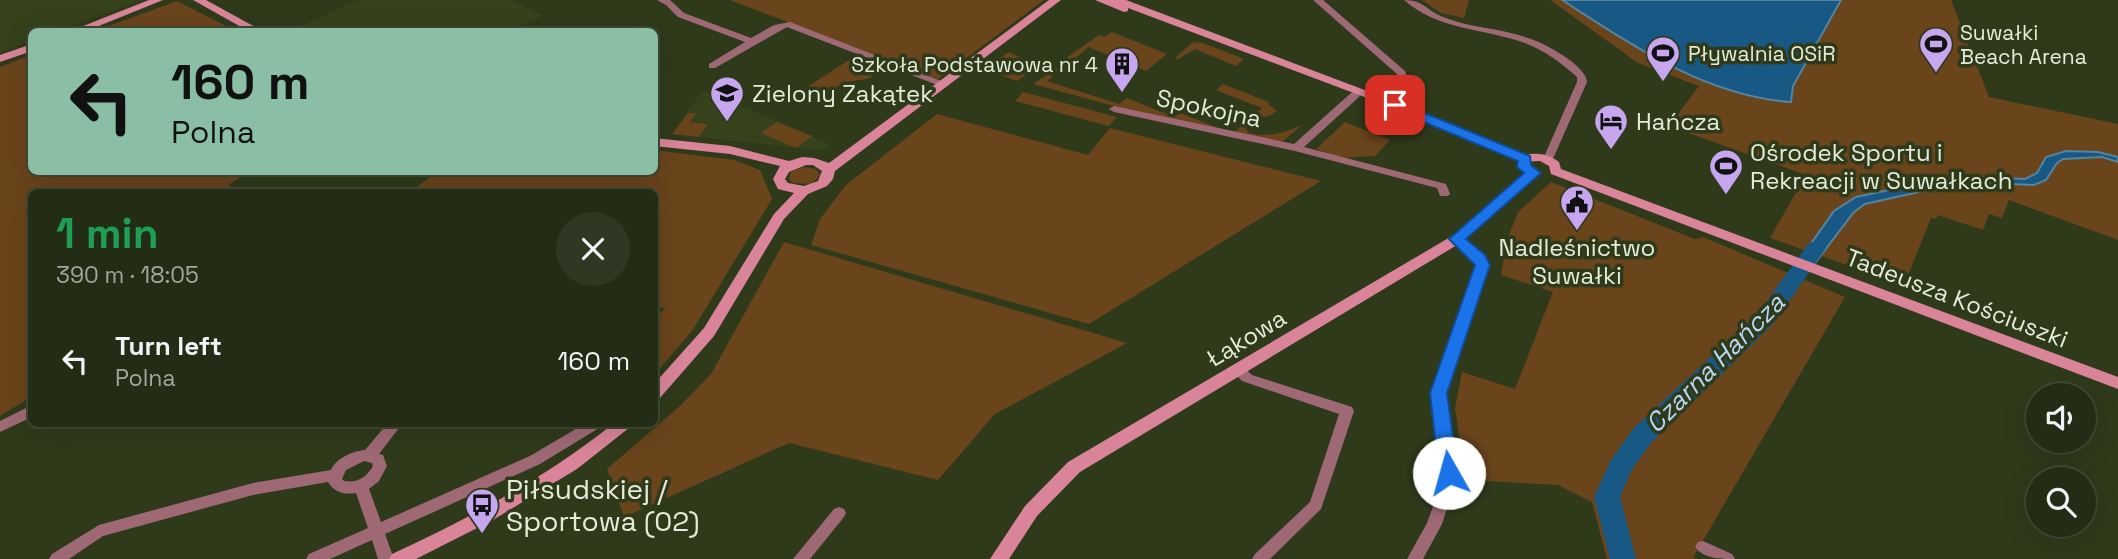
<!DOCTYPE html>
<meta charset="utf-8">
<style>
:root{--surface:#232c14;--page:#2f3822;--text:#f1f3f6;--muted:#a3a7a0;--line:#404834}
body{margin:0;font-family:"Space Grotesk",sans-serif;background:var(--page);color:var(--text);height:100vh;display:flex;flex-direction:column;font-size:26px;white-space:nowrap}
*{box-sizing:border-box;margin:0}
p{font-size:23px;color:var(--muted)}
.icon{flex:none;width:38px;height:38px;fill:none;stroke:currentColor;stroke-width:2;stroke-linecap:round;stroke-linejoin:round}
.map{position:relative;flex:1;overflow:hidden}
.side{position:absolute;left:28px;top:189px;width:630px;height:238px;display:flex;flex-direction:column;background:var(--surface);border-radius:10px;box-shadow:0 7px 28px #0002,0 0 0 2px var(--line)}
.side>*{flex:none}
.hud{position:absolute;left:28px;top:28px;width:630px;height:147px;border-radius:10px;box-shadow:0 7px 28px #0002,0 0 0 2px var(--line);background:#8abfa5;color:#111;overflow:hidden}
.fabs{position:absolute;left:2026px;top:383px;display:grid;gap:14px}
.fabs a{display:grid;place-items:center;width:70px;height:70px;border-radius:50%;background:var(--surface);box-shadow:0 7px 28px #0002,0 0 0 2px var(--line);font-size:35px}
.pin{position:absolute;display:grid;place-items:center;width:60px;height:60px;color:#fff;margin:-30px;border-radius:14px;box-shadow:0 4px 10px #0006}
.me{position:absolute;width:77px;margin:-38px;rotate:353deg;stroke-linejoin:round;filter:drop-shadow(0 0 5px #0008)}
.turn{display:flex;align-items:center;gap:24px;height:147px;padding:0 28px;font-size:32px}
.turn .icon{width:91px;height:91px;stroke-width:2.5}
.turn b{display:block;font-size:49px;line-height:60px}
.round{display:grid;place-items:center;flex:none;width:74px;height:74px;border-radius:37px;background:var(--page)}
.headline{display:flex;align-items:center;justify-content:space-between;height:119px;padding:0 28px}
h1{font-size:42px;font-weight:700;line-height:52px;color:#1e9e55}
ul{padding:0;list-style:none}
li{display:flex;align-items:center;gap:21px;height:105px;padding:0 28px}
li div{flex:1}
li b{display:block;font-size:26px}
li em{font-style:normal}
.map>svg:first-child{display:block}
.built{fill:#35421b}
.green{fill:#6a441b}
.water{fill:#185885;stroke:#55849e;stroke-width:2}
.lines{fill:none;stroke-linecap:round;stroke-linejoin:round}
.river{fill:#185885;fill-rule:evenodd}
.street{fill:#9e6975;fill-rule:evenodd}
.secondary{fill:#d98499;fill-rule:evenodd}
.route{fill:#1a73e8;stroke:#114b97;stroke-width:2}
.labels{text-anchor:middle;dominant-baseline:central;stroke-width:7;stroke-linejoin:round;paint-order:stroke}
.far-poi-label{font-size:21px;fill:#e4ebd9;stroke:#2f3a1b;text-anchor:start}
.poi-label{font-size:24px;fill:#e4ebd9;stroke:#2f3a1b;text-anchor:start}
.street-label{font-size:24px;fill:#e4ebd9;stroke:#2f3a1b}
.water-label{font-size:26px;font-style:italic;fill:#b7d7f2;stroke:#2f3a1b}
.near-poi-label{font-size:28px;fill:#e4ebd9;stroke:#2f3a1b;text-anchor:start}
</style>
<div class="map">
<svg width="2118" height="559" viewBox="0 0 2118 559">
<rect width="100%" height="100%" fill="#2f3a1b"/>
<!-- built -->
<path class="built" d="M0,0H143L57,31L32,32L31,41L0,53Z
M360,0H511L543,16L511,31H289Z
M703,90L826,142L829,148L815,150L672,134Z"/>
<!-- green -->
<path class="green" d="M730,0H1044L938,79Z
M1422,0H1469L1464,18L1441,13Z
M1550,0H1562C1632,45 1705,95 1790,102L1793,86L1841,0H1951L1989,97L2118,124V240L2009,200L2002,218L1989,214L1983,230L1938,215L1936,219L1931,218L1904,285L1770,238L1806,175L1669,126L1699,86L1638,63Z
M177,1L236,31H95Z
M1112,32L1167,54L1146,71L1089,47L1047,81L1119,104L1127,98L1174,117L1180,113L1221,129L1132,111L1033,84L1066,62L1063,60L1099,35L1104,37Z
M1198,42L1203,43L1244,59L1236,66L1195,49L1177,60L1176,57L1192,43Z
M1009,52L1039,66L1017,81L983,69Z
M31,55L32,172H250L228,185L240,192H32L31,397L0,416V67Z
M849,60L881,72L867,79L842,83L816,103L796,94Z
M1223,84L1269,102L1268,104L1277,111L1269,116L1258,117L1257,120L1251,118L1256,122L1246,129L1249,133C1268,138 1286,132 1302,125L1282,142L1225,132L1223,129L1234,133L1244,123L1197,105L1204,99L1252,117L1262,108L1216,90Z
M1023,92L1117,117L1109,126L1015,101Z
M688,113H696L690,122L708,124L699,137L672,134Z
M937,114L1088,155L1110,128L1321,181L1089,324L811,245L820,219L846,185Z
M777,122L812,136L796,148L761,133Z
M1345,122L1390,140L1375,156L1341,158L1316,149Z
M655,150L734,160L760,170L772,199L692,331L655,374V320L665,308L655,306L654,192H410L437,172H654Z
M803,167L816,169L820,176L810,184L792,183L789,178L791,172Z
M1551,182L1695,239L1703,237L1845,297L1694,556L1695,559H1607L1592,502L1558,485L1466,480L1455,408L1462,372L1515,389L1553,292L1501,275L1507,240L1518,212Z
M784,242L1127,343L995,414L938,480L789,443L624,517L607,469L680,406L711,374Z"/>
<!-- water -->
<path class="water" d="M1562,0H1841L1793,86L1791,102C1705,96 1632,45 1562,0Z
M2066,151L2098,152L2118,157V162L2102,157L2063,159L2057,163L2046,180L2034,185L1964,182L1865,204L1854,212L1812,267L1798,262L1834,211L1856,197L1955,176L2025,179L2037,173L2046,157Z"/>
<g class="lines">
<!-- river -->
<path class="river" d="M1816,241L1823,243L1826,248L1774,323L1651,443L1631,471L1620,497L1636,559H1610L1594,497L1611,460L1633,429L1758,313L1809,243Z"/>
<!-- street -->
<path class="street" d="M657,0H670L684,13L751,38L774,25L790,22L949,84L948,86H940L787,27L715,68H709V64L745,42L678,17L666,5Z
M1313,0H1323L1405,71L1410,86L1409,88H1401L1397,74Z
M1404,0C1424,0 1427,11 1443,17C1470,28 1501,28 1528,38C1543,42 1587,66 1587,82L1552,161L1548,162L1543,159L1577,82V77C1562,63 1541,48 1522,42C1481,28 1438,30 1404,0Z
M1355,92L1360,95L1359,97L1304,147L1446,184L1450,194L1448,196H1440L1437,188L1295,151L1114,112L1109,109L1114,106L1294,144L1351,93Z
M1457,235L1461,236L1484,255L1488,268L1445,393L1456,473L1451,496L1442,524L1423,559H1407L1427,523L1437,496L1442,473L1431,393L1476,268L1474,260L1451,239Z
M1237,364L1242,366L1252,375L1352,407L1354,411L1321,509L1270,559H1252L1255,554L1310,502L1339,414L1242,381L1230,369L1232,366Z
M32,405V417L0,432V421Z
M387,424H402L379,454L383,455L387,466L379,481L369,489L381,522L530,456L584,424H601L599,428L540,464L385,534L394,559H378L372,540L330,559H306L309,554L368,528L356,493C344,495 334,492 328,482L253,495L103,536L69,559H49L52,554L99,525L253,483L331,470C336,458 353,451 365,450ZM364,461L372,463L373,466C366,478 357,483 344,481L342,479L346,470Z
M839,507L844,509L846,513L844,517L810,559H793L834,509Z
M1703,541L1732,554L1735,559C1720,559 1704,559 1695,547L1698,542Z"/>
<!-- secondary -->
<path class="secondary" d="M149,0H163L84,32H68Z
M193,0H206L264,32H250Z
M1049,0H1061L835,171L833,179L827,186L808,194L784,219L714,336L659,399L654,401V384L704,328L774,214L794,193L778,189L773,179L780,166L730,154L654,146V138L730,146L789,161L802,157L814,158L829,163ZM806,165H813L822,171L818,181L804,186L788,183L785,179L789,172Z
M1095,0H1126L1399,103L1525,155C1538,152 1549,154 1559,162L1561,169L2118,377V389L1551,174L1549,166L1540,161L1521,162L1391,107L1128,8V11L1124,12Z
M32,44V51L0,62V55Z
M1533,169L1539,173L1537,176L1462,242L1080,472L1037,516L1009,559H990L1025,506L1068,462L1452,236L1529,170Z
M613,424H631L629,428L577,469L493,520L416,559H389L392,554C470,518 545,478 613,424Z"/>
</g>
<!-- route -->
<path class="route" d="M1395,101L1530,156L1531,165L1541,173L1466,239L1485,255L1490,265L1447,393L1458,473L1455,478L1449,480L1442,478L1439,473L1430,393L1475,265L1449,239L1524,173L1517,167L1518,161L1390,108V103Z"/>
<!-- icons -->
<defs>
<g id="stadium-pin" transform="scale(1.75)"><path d="M0 17L-7.5 6A9.5 9.5 0 1 1 7.5 6Z" fill="#c7a6f0" stroke="#2f3a1b"/><path d="M0-5a6.5 5 0 1 0 0 10a6.5 5 0 1 0 0-10ZM-3.5-1.8h7v3.6h-7Z" fill="#111"/></g>
<g id="building-pin" transform="scale(1.75)"><path d="M0 17L-7.5 6A9.5 9.5 0 1 1 7.5 6Z" fill="#c7a6f0" stroke="#2f3a1b"/><path d="M-4-6H4V6H1V3H-1V6H-4ZM-2.5-4.3h1.7v1.8h-1.7ZM.8-4.3h1.7v1.8H.8ZM-2.5-1h1.7V.8h-1.7ZM.8-1h1.7V.8H.8Z" fill="#111"/></g>
<g id="school-pin" transform="scale(1.75)"><path d="M0 17L-7.5 6A9.5 9.5 0 1 1 7.5 6Z" fill="#c7a6f0" stroke="#2f3a1b"/><path d="M0-5L7-2L0 1L-7-2ZM-4 1L0 2.5L4 1V4Q0 6-4 4Z" fill="#111"/></g>
<g id="hotel-pin" transform="scale(1.75)"><path d="M0 17L-7.5 6A9.5 9.5 0 1 1 7.5 6Z" fill="#c7a6f0" stroke="#2f3a1b"/><path d="M-6-4.5h1.5V1H6V5H4.5V3h-9V5H-6ZM-4 0a1.8 1.8 0 1 1 3.6 0ZM.5 0V-2.5h3Q6-2.5 6 0Z" fill="#111"/></g>
<g id="civic-pin" transform="scale(1.75)"><path d="M0 17L-7.5 6A9.5 9.5 0 1 1 7.5 6Z" fill="#c7a6f0" stroke="#2f3a1b"/><path d="M-.6-6.5H3V-4.5H.6V-3L4-1V1h2V6H-6V1h2V-1L-.6-3ZM-1.2 2.5V6h2.4V2.5Z" fill="#111"/></g>
<g id="bus-pin" transform="scale(1.75)"><path d="M0 17L-7.5 6A9.5 9.5 0 1 1 7.5 6Z" fill="#c7a6f0" stroke="#2f3a1b"/><path d="M-5-6H5V4H4V6H2V4H-2V6H-4V4H-5ZM-3.5-4V0h7V-4ZM-3.5 1.2v1.5H-2V1.2ZM2 1.2v1.5H3.5V1.2Z" fill="#111"/></g>
</defs>
<g fill-rule="evenodd">
<use href="#stadium-pin" x="1936" y="44"/>
<use href="#stadium-pin" x="1663" y="53"/>
<use href="#building-pin" x="1122" y="64"/>
<use href="#school-pin" x="727" y="93"/>
<use href="#hotel-pin" x="1611" y="121"/>
<use href="#stadium-pin" x="1726" y="166"/>
<use href="#civic-pin" x="1577" y="202"/>
<use href="#bus-pin" x="482" y="505"/>
</g>
<g class="labels">
<!-- far-poi labels -->
<g class="far-poi-label">
<text x="1960" y="32">Suwałki<tspan x="1960" dy="24">Beach Arena</tspan></text>
<text x="1688" y="53">Pływalnia OSiR</text>
<text x="1098" y="64" text-anchor="end">Szkoła Podstawowa nr 4</text>
</g>
<!-- poi labels -->
<g class="poi-label">
<text x="752" y="93">Zielony Zakątek</text>
<text x="1636" y="121">Hańcza</text>
<text x="1750" y="152">Ośrodek Sportu i<tspan x="1750" dy="28">Rekreacji w Suwałkach</tspan></text>
<text x="1577" y="247" text-anchor="middle">Nadleśnictwo<tspan x="1577" dy="28">Suwałki</tspan></text>
</g>
<!-- street labels -->
<g class="street-label">
<text transform="translate(1209 108) rotate(12)">Spokojna</text>
<text transform="translate(1957 298) rotate(21)">Tadeusza Kościuszki</text>
<text transform="translate(1246 338) rotate(-31)">Łąkowa</text>
</g>
<!-- water labels -->
<g class="water-label">
<text transform="translate(1715 363) rotate(-45)">Czarna Hańcza</text>
</g>
<!-- near-poi labels -->
<g class="near-poi-label">
<text x="506" y="489">Piłsudskiej /<tspan x="506" dy="32">Sportowa (02)</tspan></text>
</g>
</g>
</svg>
<div class="fabs">
<a><svg class="icon" aria-label="sound" viewBox="0 0 24 24"><path d="M4 9h4l5-4v14l-5-4H4zM17 9q2 3 0 6"/></svg></a>
<a><svg class="icon" aria-label="search" viewBox="0 0 24 24"><circle cx="10" cy="10" r="6"/><path d="M15 15l6 6"/></svg></a>
</div>
<div class="pin" style="left:1395px;top:105px;background:#d93025"><svg class="icon" aria-label="arrive" viewBox="0 0 24 24"><path d="M6 21V4h12l-3 4 3 4H6"/></svg></div>
<svg class="me" style="left:1449px;top:473px" viewBox="-20 -20 40 40"><circle r="19" fill="#fff"/><path d="M0-13L10 11 0 6-10 11z" fill="#1a73e8"/></svg>
<div class="hud">
<div class="turn"><svg class="icon" aria-label="left" viewBox="0 0 24 24"><path d="M17 20v-9H6M10 6l-5 5 5 5"/></svg><div><b>160 m</b>Polna</div></div>
</div>
<section class="side">
<div class="headline"><div><h1>1 min</h1><p>390 m · 18:05</p></div><a class="round"><svg class="icon" aria-label="close" viewBox="0 0 24 24"><path d="M6 6l12 12M18 6L6 18"/></svg></a></div>
<ul>
<li><svg class="icon" aria-label="left" viewBox="0 0 24 24"><path d="M17 20v-9H6M10 6l-5 5 5 5"/></svg><div><b>Turn left</b><p>Polna</p></div><em>160 m</em></li>
</ul>
</section>
</div>
